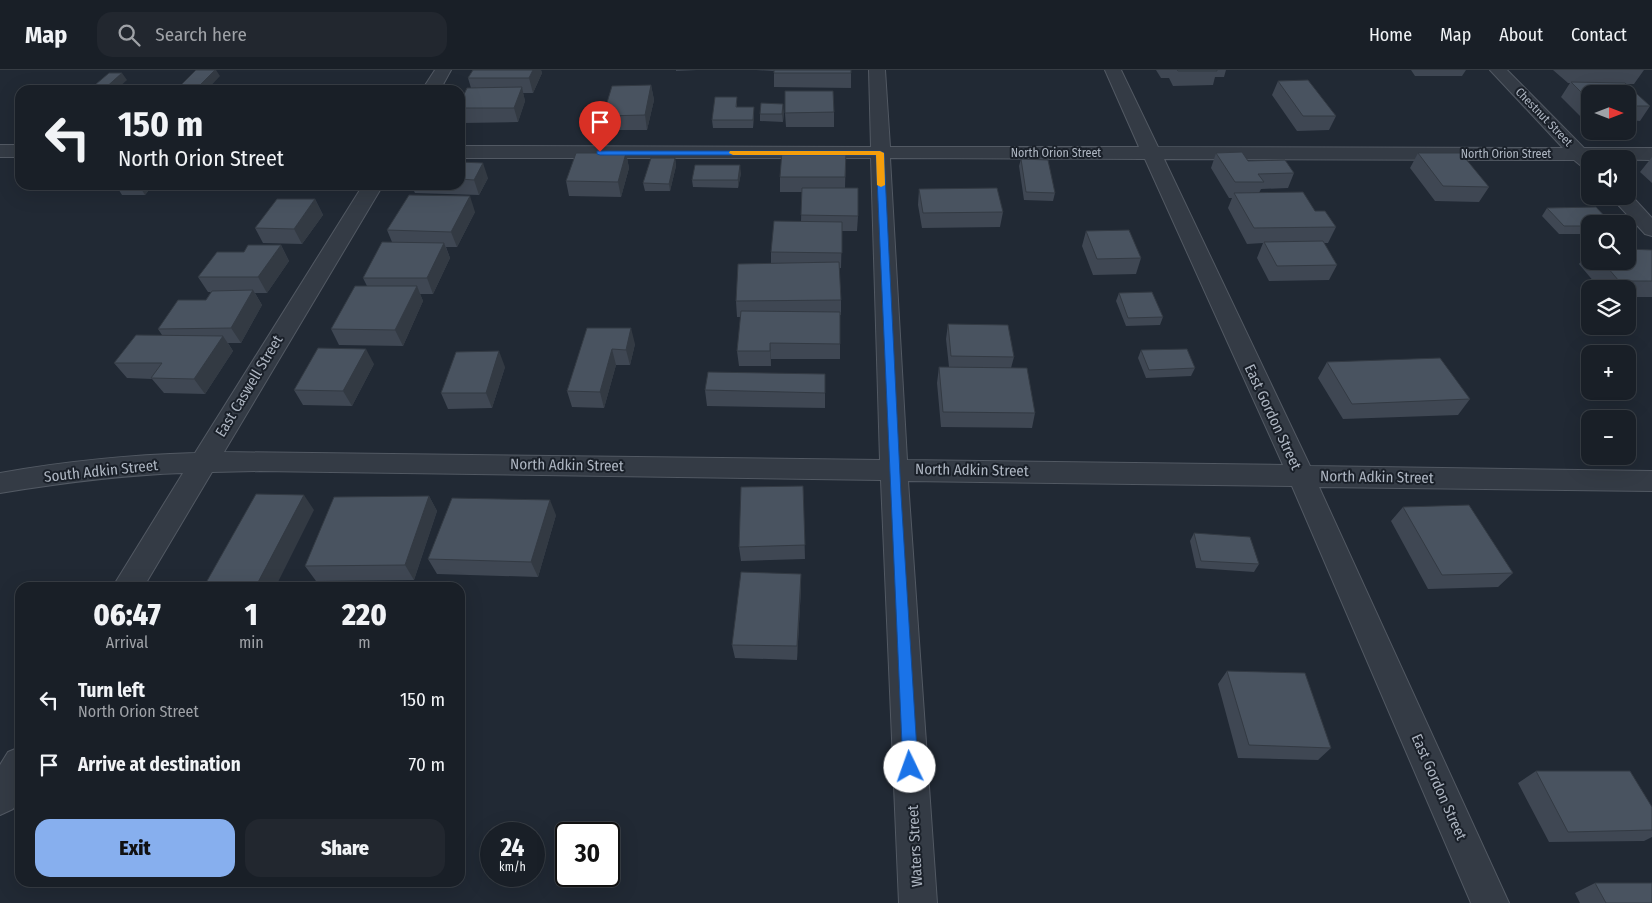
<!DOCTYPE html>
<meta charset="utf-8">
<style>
:root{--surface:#191f27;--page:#22272f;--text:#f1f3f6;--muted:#9fa2a7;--line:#373d44;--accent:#87afee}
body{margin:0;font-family:"Fira Sans Condensed",sans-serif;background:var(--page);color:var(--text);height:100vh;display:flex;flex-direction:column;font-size:19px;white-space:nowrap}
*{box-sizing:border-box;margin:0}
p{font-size:16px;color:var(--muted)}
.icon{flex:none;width:28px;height:28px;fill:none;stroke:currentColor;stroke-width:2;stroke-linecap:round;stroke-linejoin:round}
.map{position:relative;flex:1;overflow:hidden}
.drawer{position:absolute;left:15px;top:512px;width:450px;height:305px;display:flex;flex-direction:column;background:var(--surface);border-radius:15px;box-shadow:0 5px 20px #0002,0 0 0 1px var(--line)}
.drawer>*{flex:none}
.guide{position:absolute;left:15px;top:15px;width:450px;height:105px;border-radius:15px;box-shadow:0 5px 20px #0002,0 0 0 1px var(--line);background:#191f27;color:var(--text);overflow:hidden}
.needle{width:32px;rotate:90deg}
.buttons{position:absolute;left:1581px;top:15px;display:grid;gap:10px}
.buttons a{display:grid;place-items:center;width:55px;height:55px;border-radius:10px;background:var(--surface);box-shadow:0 5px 20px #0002,0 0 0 1px var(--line);font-size:25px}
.speed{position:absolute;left:480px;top:752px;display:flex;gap:10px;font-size:25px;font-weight:700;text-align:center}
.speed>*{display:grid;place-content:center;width:65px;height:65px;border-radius:50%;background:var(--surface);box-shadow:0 5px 20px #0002,0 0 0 1px var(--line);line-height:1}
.speed small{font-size:12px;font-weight:400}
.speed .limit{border:2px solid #111;border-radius:8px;background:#fff;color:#111}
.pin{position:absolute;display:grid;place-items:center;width:42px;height:42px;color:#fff;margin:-51px -21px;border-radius:50% 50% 50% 0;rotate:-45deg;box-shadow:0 0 5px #0007}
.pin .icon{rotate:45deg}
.me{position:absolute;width:55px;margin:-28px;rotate:357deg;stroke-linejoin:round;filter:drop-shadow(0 0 4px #0008)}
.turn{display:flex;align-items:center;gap:18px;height:105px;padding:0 20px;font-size:22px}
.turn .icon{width:65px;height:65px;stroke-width:2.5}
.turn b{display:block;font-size:35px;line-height:42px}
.eta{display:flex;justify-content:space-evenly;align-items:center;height:85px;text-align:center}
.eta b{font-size:30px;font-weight:800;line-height:35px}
.button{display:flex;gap:10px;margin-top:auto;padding:10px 20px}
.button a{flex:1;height:58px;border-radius:15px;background:var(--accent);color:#111;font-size:20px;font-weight:800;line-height:58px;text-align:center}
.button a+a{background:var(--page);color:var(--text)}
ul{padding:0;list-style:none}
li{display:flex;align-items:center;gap:15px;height:65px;padding:0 20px}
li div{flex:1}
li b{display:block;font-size:19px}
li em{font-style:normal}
header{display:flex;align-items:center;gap:30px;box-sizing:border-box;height:70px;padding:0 25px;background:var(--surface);border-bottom:1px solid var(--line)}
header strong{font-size:24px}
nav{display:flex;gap:28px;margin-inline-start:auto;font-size:18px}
.search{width:350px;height:45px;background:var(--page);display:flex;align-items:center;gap:12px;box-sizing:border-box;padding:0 18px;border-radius:15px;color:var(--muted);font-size:19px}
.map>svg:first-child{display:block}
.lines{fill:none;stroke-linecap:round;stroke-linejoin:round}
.street-casing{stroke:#525963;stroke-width:2}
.street{fill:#343b45;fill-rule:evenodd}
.wall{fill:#3f4753}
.shaded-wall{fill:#333a43}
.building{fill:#495360;stroke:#333a43}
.route{fill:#1a73e8;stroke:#114b97}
.slow{fill:#f59e0b}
.labels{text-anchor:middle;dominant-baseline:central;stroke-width:4;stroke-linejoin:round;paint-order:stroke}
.far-street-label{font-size:12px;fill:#aeb6c2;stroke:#1a2029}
.street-label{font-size:15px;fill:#aeb6c2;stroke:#1a2029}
</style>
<header>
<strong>Map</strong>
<div class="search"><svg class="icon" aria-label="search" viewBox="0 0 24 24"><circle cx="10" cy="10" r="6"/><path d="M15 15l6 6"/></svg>Search here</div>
<nav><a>Home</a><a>Map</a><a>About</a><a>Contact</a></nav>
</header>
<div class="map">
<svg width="1652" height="833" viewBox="0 0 1652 833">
<rect width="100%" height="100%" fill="#212934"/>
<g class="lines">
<!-- street casing -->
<g class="street-casing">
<path id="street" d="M435,0H451L440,20H422Z
M869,0H885L890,77H1139L1105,0H1121L1158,77L1563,78L1490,0H1507L1584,78H1652V90L1590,89V97C1583,99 1579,94 1574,90L1164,89L1310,396L1652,401V421L1319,417L1509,833H1471L1292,416L908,411L937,833H899L881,410L260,401L212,402L143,518H112L183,403C121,405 61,413 0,423V403C67,391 128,385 195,383L363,115H383L224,382L880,390L871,88H460V76L871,77ZM890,88L1145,89L1283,395L907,390Z
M0,75H20V87H0Z
M1628,122L1652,148V166L1645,164L1610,126H1628Z
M20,677V727L13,739L0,745V695L8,682Z"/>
</g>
<!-- street -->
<use href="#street" class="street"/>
</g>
<!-- wall -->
<path class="wall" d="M473,0H541L542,3L533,23H523L525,31L518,52L462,53L460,47V33L471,18L468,8Z
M676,0H697L676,1Z
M756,0H851V18L774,17V1Z
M1156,0H1226L1224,7H1215L1213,15L1173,16L1169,8H1161Z
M1411,0H1466L1462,6H1415Z
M1553,0H1644L1634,14H1626L1650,36L1640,51L1628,50V24H1590V50H1584L1561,27L1570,13H1568Z
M1278,11L1336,46L1329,60L1297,61L1272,25Z
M651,15L654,30L647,60H606L603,46Z
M737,27V37H754V45L753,58H713L712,50Z
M784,41L783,52L760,51V44Z
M834,42V57H786L785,43Z
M846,82L845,118L858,146L857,161H842L841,198H839L841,230V245H840V289H771V296H739L737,281L741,247H737L736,231L771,193V182L801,151L802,122H780V107Z
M626,83L629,98L621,127L569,126L566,111Z
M1216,83L1294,103L1288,118L1261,119L1259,123L1315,141L1336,157L1328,173H1324L1337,195L1329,210L1269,211L1257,188L1263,173L1247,174L1228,138L1232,128H1229L1211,98Z
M1418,83L1489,117L1479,132L1435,131L1410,98Z
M1652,87V113L1640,102Z
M460,88L461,93L488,108L479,125L415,123L411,115H460Z
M675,88L676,96L670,121H645L643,113Z
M1021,89L1055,123L1053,131L1024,130L1019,96Z
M741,103L738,118L693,117L692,110Z
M118,115H153L145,125H122L117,117Z
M919,119L1003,142L1000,157L922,158L918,135Z
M315,129L323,145L302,174L263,173L255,158Z
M1547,138L1590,154V164H1559L1542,146Z
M475,142L457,177H446L450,188L433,224H420L423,231L403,276L339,275L331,259L367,216L363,208L392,172L387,160Z
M1086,161L1141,188L1136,204L1093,205L1082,176Z
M281,175L289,191L267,223H255L262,235L241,273H228L233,281L205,324L164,323L152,309L127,308L114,293L162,265L158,259L206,230L211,222H208L198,207L244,182Z
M1652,180V227H1628V219H1600L1579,194L1590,181V191H1628Z
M1119,223L1163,247L1160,255L1126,256L1116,231Z
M948,254L1014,287L1011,298L1035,343L1032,358L941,357L937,313L939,297H949L946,269Z
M587,258L635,274L630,295H616L604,338L572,337L567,321Z
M1141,280L1195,298L1191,306L1146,308L1138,288Z
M1327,292L1470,329L1458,345L1343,349L1318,308Z
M374,294L352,336L303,335L294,320Z
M505,297L492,338L448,339L441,323Z
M825,304V338L707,336L705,320Z
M803,416L805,489L741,491L739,477Z
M429,426L437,441L414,510L316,511L305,496Z
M1403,437L1513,503L1498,517L1428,519L1391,451Z
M556,445L538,507L437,504L428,489Z
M1194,463L1259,494L1254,502L1196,498L1190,471Z
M801,518L797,590L735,588L732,575Z
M1227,601L1331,678L1318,690L1238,688L1218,614Z
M1536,701L1652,737V767L1644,771L1549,772L1518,713Z
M1595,813L1652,833H1580L1575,823Z"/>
<!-- shaded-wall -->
<path class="shaded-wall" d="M215,0H216L220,6L207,20H195Z
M533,0H541L542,3L533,23L529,8Z
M122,3L127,10L116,20H103Z
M651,15L654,30L647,60L645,45Z
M522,17L525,31L518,52L514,38Z
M783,34L784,41L783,52L782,44Z
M754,37V45L753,58V50Z
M626,83L629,98L621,127L618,112Z
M675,88L676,96L670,121L669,114Z
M483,93L488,108L479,125L474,110Z
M740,95L741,103L738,118V110Z
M141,115H153L145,125L140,117Z
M470,126L475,142L457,177L451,162Z
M315,129L323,145L302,174L294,159Z
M444,173L450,188L433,224L427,208Z
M281,175L289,191L267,223L258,207Z
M417,216L423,231L403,276L395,260Z
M253,220L262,235L241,273L231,258Z
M631,258L635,274L630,295L626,280Z
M223,266L233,281L205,324L194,309Z
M770,273L771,289V296L770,281Z
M366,279L374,294L352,336L343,321Z
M612,279L616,295L604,338L600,322Z
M499,281L505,297L492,338L486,323Z
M304,425L314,440L275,518H255Z
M429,426L437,441L414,510L405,495Z
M550,430L556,445L538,507L531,492Z
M801,504V518L797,590V576Z"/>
<!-- building -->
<path class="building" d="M196,0H215L195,20H176Z
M473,0H533L529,8H468Z
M774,0H851V3H774Z
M1177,0H1217V1H1178Z
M109,3H122L103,20H89Z
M1308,10L1336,46H1303L1278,11Z
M1571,12L1625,13L1650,36H1628V24H1590V31Z
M651,15L645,45L603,46L612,16Z
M147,17H162L159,20H144Z
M522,17L514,38H460V33L467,18Z
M785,21H833L834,42L785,43Z
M715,27H737L736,37H754L753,50H712Z
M761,33L783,34L782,44H760Z
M782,81L846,82L845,107H780Z
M1242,82L1248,91L1285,90L1294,103L1258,104L1264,112H1235L1216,83Z
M576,83H626L618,112L566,111Z
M1418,83H1461L1489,117L1443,116Z
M651,88H675L669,114L643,113Z
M1021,89L1048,90L1055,123L1026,122Z
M460,92L483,93L474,110L460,109Z
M695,95H740L738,110H692Z
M118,115H141L140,117H117Z
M802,118H858V146L801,145Z
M997,118L1003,142L923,143L919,119Z
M1303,122L1315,141H1325L1336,157L1254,158L1234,123Z
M409,125L470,126L451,162L387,160Z
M277,129H315L294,159L255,158Z
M1596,137L1612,154H1590V156H1564L1547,138Z
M774,151L842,152V183L771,182Z
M1129,160L1141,188L1097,189L1086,161Z
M1323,171L1337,195L1277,196L1264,172Z
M382,172L444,173L427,208H363Z
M248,175H281L258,207H198L217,182H244Z
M1628,179L1652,180V211H1619L1602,191H1628Z
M839,192L841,230L736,231L738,194Z
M355,216H417L395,260L331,259Z
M253,220L231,258L158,259L178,230H206L212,221Z
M1152,222L1163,247L1128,248L1119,223Z
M741,241L840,242V274L770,273V281H737Z
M948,254L1008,255L1014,287L951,286Z
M587,258H631L626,280L612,279L600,322L567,321Z
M136,265L223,266L194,309L151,308L162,293H114Z
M318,278L366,279L343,321L294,320Z
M1187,279L1195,298L1149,300L1141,280Z
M499,281L486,323H441L456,282Z
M1440,288L1470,329L1352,334L1327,292Z
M939,297L1027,298L1035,343L943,342Z
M708,302L825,304V323L705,320Z
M803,416L805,475L739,477L741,417Z
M256,424L304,425L255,518H203Z
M429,426L405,495L305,496L334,427Z
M452,428L550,430L531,492L428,489Z
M1469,435L1513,503L1442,505L1403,437Z
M1194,463L1250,467L1259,494L1201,491Z
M741,502L801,504L797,576L732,575Z
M1227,601L1305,603L1331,678L1249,675Z
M1536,701H1630L1652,737V760L1568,762Z
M1595,813H1652V833H1606Z"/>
<!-- route -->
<path class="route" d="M597,81H880L884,83L901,425L918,697L915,702L910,704L905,702L903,697L876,85H600L597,84Z"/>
<!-- slow -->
<path class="slow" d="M730,81H880L884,83L885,115L881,117L877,115L876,85H733L729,83Z"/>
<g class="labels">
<!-- far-street labels -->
<g class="far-street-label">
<text transform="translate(1544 47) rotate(46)">Chestnut Street</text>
<text x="1056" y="83">North Orion Street</text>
<text x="1506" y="84">North Orion Street</text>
</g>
<!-- street labels -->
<g class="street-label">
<text transform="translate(249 316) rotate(-59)">East Caswell Street</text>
<text transform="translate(1273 347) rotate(65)">East Gordon Street</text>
<text transform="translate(567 395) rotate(1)">North Adkin Street</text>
<text transform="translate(972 400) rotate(1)">North Adkin Street</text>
<text transform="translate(101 401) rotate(-6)">South Adkin Street</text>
<text transform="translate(1377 407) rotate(1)">North Adkin Street</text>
<text transform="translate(1439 717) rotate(66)">East Gordon Street</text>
<text transform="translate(915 776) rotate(-93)">Waters Street</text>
</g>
</g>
</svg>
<div class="buttons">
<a><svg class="needle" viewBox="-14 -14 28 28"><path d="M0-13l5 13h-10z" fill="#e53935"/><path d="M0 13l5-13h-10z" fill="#9fa2a7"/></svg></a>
<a><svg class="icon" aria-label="sound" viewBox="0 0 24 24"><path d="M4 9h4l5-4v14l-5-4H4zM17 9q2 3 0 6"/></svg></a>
<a><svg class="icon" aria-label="search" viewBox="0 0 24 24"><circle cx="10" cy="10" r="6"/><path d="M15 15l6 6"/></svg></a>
<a><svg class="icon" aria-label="layers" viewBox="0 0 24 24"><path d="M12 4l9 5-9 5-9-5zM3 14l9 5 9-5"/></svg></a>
<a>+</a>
<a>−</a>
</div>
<div class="speed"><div>24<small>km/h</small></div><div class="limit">30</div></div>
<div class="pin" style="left:600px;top:82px;background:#d93025"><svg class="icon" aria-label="arrive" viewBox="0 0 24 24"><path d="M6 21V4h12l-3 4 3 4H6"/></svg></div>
<svg class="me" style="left:910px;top:697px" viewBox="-20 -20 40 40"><circle r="19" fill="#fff"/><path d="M0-13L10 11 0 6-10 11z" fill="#1a73e8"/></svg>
<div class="guide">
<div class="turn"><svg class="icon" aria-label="left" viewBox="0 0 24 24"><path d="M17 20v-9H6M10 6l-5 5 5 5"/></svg><div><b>150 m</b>North Orion Street</div></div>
</div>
<section class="drawer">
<div class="eta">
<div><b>06:47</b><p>Arrival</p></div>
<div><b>1</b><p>min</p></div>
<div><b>220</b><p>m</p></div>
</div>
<ul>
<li><svg class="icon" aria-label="left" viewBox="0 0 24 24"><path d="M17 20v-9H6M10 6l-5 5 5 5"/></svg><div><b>Turn left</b><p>North Orion Street</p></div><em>150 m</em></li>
<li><svg class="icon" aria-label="arrive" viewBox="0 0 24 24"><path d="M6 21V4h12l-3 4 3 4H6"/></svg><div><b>Arrive at destination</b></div><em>70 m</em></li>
</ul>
<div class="button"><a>Exit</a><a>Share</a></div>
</section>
</div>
